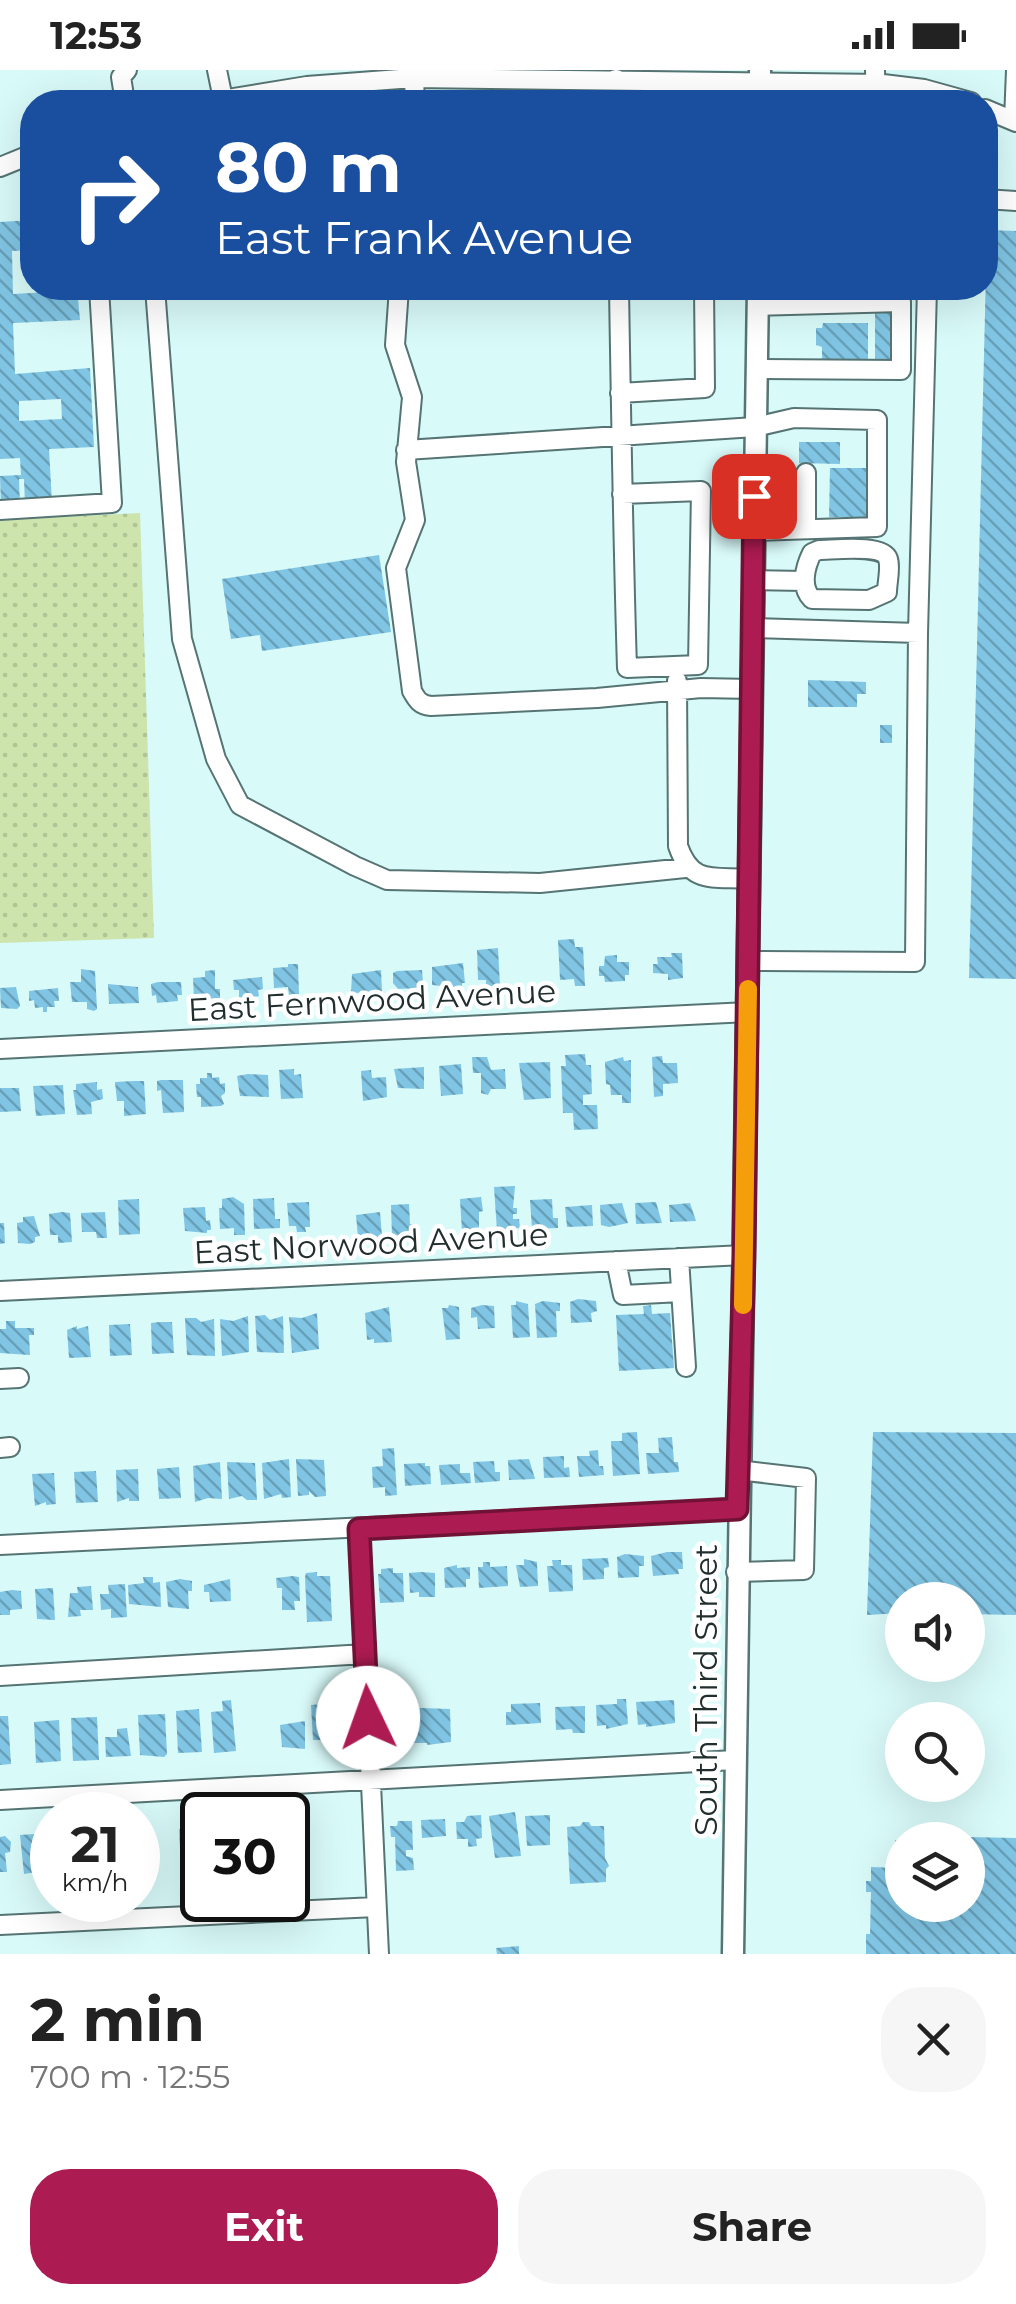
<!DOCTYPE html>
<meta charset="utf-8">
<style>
:root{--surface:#fff;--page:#f6f6f6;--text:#222;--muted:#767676;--accent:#ac1b51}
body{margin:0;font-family:Montserrat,sans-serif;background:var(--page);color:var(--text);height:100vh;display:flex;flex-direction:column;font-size:38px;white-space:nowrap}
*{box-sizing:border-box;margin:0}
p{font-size:32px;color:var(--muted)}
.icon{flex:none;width:55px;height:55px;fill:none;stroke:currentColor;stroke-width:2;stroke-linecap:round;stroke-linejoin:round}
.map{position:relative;height:1884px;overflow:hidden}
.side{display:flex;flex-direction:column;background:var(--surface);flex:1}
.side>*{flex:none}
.guide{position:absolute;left:20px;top:20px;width:978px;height:210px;border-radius:40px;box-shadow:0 10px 40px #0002;background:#1a4fa0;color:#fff;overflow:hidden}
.tools{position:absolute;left:885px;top:1512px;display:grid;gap:20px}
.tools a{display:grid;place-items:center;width:100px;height:100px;border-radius:50%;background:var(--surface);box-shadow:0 10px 40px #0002;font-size:50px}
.speed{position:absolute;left:30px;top:1722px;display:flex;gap:20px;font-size:50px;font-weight:700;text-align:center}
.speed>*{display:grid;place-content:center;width:130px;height:130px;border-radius:50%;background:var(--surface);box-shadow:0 10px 40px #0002;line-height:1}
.speed small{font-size:25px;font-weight:400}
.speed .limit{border:5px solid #111;border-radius:15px;background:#fff;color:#111}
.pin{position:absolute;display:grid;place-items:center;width:85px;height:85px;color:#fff;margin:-42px;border-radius:20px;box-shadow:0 5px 15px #0006}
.me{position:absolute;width:110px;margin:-55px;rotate:357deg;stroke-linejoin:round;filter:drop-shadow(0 0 8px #0008)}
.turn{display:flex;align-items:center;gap:35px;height:210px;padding:0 30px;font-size:45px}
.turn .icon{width:130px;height:130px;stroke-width:2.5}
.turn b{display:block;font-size:70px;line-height:85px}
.round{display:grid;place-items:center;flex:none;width:105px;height:105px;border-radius:40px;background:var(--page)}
.headline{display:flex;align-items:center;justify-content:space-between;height:170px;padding:0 30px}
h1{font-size:60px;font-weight:700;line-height:75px}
.primary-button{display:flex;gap:20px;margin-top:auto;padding:20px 30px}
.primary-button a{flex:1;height:115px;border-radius:40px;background:var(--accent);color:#fff;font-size:40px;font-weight:700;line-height:115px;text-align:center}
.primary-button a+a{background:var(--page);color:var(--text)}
.status{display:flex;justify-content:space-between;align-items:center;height:70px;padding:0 50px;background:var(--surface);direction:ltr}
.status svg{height:28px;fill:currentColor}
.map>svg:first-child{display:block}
.park{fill:url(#park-dots)}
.building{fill:url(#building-back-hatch);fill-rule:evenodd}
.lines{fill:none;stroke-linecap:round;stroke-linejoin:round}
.minor-casing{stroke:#567473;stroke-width:22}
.major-casing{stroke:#567473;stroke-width:25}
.minor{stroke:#fff;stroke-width:18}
.major{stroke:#fff;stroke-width:20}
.route-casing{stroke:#701235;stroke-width:25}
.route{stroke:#ac1b51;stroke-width:18}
.slow{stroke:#f59e0b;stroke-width:18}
.labels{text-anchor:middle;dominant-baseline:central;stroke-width:9;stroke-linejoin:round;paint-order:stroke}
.street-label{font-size:32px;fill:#212e2d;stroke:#fff}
</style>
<div class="status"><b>12:53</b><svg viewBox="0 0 49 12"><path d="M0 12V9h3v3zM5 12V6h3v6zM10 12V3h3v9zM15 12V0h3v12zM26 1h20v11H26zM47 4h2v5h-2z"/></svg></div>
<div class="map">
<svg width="1016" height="1884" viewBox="0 0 1016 1884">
<defs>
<pattern id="park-dots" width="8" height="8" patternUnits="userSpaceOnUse" patternTransform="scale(2.5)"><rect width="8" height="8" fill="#cee4ad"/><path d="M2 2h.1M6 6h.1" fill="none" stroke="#b1c495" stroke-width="1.8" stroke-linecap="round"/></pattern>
<pattern id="building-back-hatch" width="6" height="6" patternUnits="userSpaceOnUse" patternTransform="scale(2.5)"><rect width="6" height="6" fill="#80c5e4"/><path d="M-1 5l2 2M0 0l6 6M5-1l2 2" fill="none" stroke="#68a0b9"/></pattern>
</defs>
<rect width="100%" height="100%" fill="#d8faf9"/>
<!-- park -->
<path class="park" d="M140,443L154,868L0,873V450Z"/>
<!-- building -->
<path class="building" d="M32,150V180L12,181L13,224L49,222V218H77L80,250L13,253L15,304L90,298L94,377L49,379L52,433L25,435L24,409H19L20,435L1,436L0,406L21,405L20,388L0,389V152ZM61,329L62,349L19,351V331Z
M987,160L1016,161V909L969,908Z
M875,236H897L896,292H875Z
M823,253H868V295H822V277L816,275V258H822Z
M799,372H840V394L799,393Z
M830,398H867V447H829Z
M379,485L391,562L262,581L260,565L231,569L222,509Z
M808,610L866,612V624H857V637H808Z
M880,655H892V673H880Z
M574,869L575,877H583L585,916H575L574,909L560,910L558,870Z
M498,878L500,916L486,917V910H478L477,880Z
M671,883H682L683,908L668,910V904L653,903V894H658L657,887H672Z
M617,885V892H629V905H625V911L605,912L604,906H599V896H604L605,886Z
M463,893L465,913H462V918L432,915V897Z
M288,894H298L299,924L289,925L288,917L274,918L273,898L288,897Z
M81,899L95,901L97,939L94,941L87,939V932H72L70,912H81Z
M215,900V919H220V928L194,929L193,908L205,907V901Z
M381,900L382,922L351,923L352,904Z
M422,900L423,913H418V918L398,919L393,913V903L397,901Z
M262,907L263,919L258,920L259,926L247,929L239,927V920H234L233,910Z
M158,912H181L182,925H177L178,931L157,933L156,925L152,926L151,914Z
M108,914L138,917L139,933L109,934Z
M16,917L20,936L17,939L1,938L0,918Z
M58,918L59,931H54L55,937H47V942H43V937L35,938L34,930L29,931V921Z
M585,984L586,995H591L592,1024L583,1025V1035H597L598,1059L574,1060L573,1043H563L561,996H566L565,985Z
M662,986L663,993H677L678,1013L663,1014V1026L654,1027L652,987Z
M472,987H487L491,1000L505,999L506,1019H491L488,1025L481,1023V1003H473Z
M623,987L624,991L631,990V1033H622V1025H611L610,1015L606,1014L605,992Z
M550,992L551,1028L524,1030L519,993Z
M461,994L463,1024L441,1026L439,996Z
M424,997V1019L398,1018L394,999Z
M294,999V1005L301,1004L303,1028L281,1029L279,1000Z
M371,1000L372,1008L386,1007L387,1027L363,1031L361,1001Z
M207,1003H212V1008L219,1007L220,1014L225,1013V1023L221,1026L224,1034L221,1036L201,1037V1027H197L196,1014H200V1008H207Z
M248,1004L268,1005L269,1027L240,1026L237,1006Z
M161,1010H183L184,1042L163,1043L161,1020L157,1021V1011Z
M134,1011H144L146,1044L124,1046V1031H117L115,1012Z
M97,1012V1020L102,1019L103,1029L91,1032L92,1044L77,1045L73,1020H76V1014Z
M63,1015L65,1044L36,1046L33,1016Z
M0,1018H19L21,1041L0,1042Z
M515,1116L513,1138H517V1144H513V1149H519L520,1158L497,1161L494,1117Z
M233,1127L244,1134L245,1165H234V1158L220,1159L219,1138H222V1129Z
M481,1127L483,1141L479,1142V1164L462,1162L460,1129Z
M274,1128L275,1149H280V1158L254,1159L253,1129Z
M139,1129L140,1164L119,1165L118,1130Z
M552,1129L553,1148H558V1158L532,1159L530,1130Z
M309,1132L310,1157H305L306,1162H297L296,1156H289L287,1133Z
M656,1132L662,1153L636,1154L635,1133Z
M622,1133L628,1153L609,1157L601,1155L600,1135Z
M690,1133L696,1151L670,1152L669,1135Z
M409,1134L410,1154H415L416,1164L392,1166L391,1135Z
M592,1135L593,1156L567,1157L565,1137Z
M205,1137L206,1151L210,1150L211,1160H207V1163L185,1161L183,1138Z
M62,1142L70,1143L72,1172L58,1173V1165H50L49,1144Z
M105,1142L107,1168H97L96,1162H82L81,1143Z
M380,1142L382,1166L372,1170L358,1168L356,1145Z
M34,1146L40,1166L35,1167V1172L30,1174L18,1173L17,1153L23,1152V1147Z
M0,1153H4L5,1173L0,1174Z
M578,1229L596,1231L597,1241L591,1243L592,1252L571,1253L570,1232Z
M516,1231L528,1234L530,1267L513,1268L511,1235H516Z
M543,1231L560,1233V1241H556L557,1267L537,1268L535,1234Z
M449,1235L459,1237L460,1269L446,1270L442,1238H448Z
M482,1235L494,1236L495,1258L478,1259L477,1247L471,1248V1238Z
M651,1235L652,1244L670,1243L674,1298L619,1301L616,1245L644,1244L643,1236Z
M389,1237L392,1272L374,1273V1269L367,1270L365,1243Z
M317,1243L319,1279L292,1283L289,1247L302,1248Z
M265,1245L270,1250L283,1246L284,1283L257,1282L255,1246Z
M248,1246L249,1282L222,1286L220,1249L233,1251Z
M185,1248H196L201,1252L214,1249L215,1286L187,1285Z
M6,1251H15V1258H34V1265H29L30,1285L0,1283V1259H6Z
M160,1252H172L174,1283L152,1284L151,1253Z
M130,1254L132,1285L110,1286L109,1255Z
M77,1256V1259L88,1256L91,1287L69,1288L67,1260Z
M637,1362L640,1404L613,1406L611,1371H622V1363Z
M873,1362L1016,1363V1545L968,1544V1530H902V1543L867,1545Z
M672,1367L674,1392H678L679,1402L648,1404L646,1383H659L658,1368Z
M394,1378L397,1425L385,1426V1417L373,1418L372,1397L383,1396L382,1379Z
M598,1380L599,1396H603L604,1405L579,1407L577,1386H590L589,1381Z
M564,1386V1398L569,1397L570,1407L544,1408L543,1387Z
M289,1389L291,1427L282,1428L281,1424L264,1429L262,1393Z
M296,1389L324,1390L326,1426L315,1427L309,1421V1425L298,1426Z
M529,1389L535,1409L509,1410L508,1390Z
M494,1391L495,1402H500V1411L475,1413L473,1392Z
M220,1392L222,1429L208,1428L195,1432L193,1396Z
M227,1392L255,1393L257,1430H247L242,1426L229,1429Z
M425,1393V1396H430L431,1414L405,1416L404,1394Z
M460,1394V1403H470L471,1413L441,1415L439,1395Z
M179,1397L181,1428L159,1429L157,1399Z
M138,1399L139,1431H129V1428L117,1432L116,1400Z
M96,1401L98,1432L76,1433L74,1402Z
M54,1403L56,1434L46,1435V1432L35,1436L32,1404Z
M667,1482H682L683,1499H678L679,1504L653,1506L651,1486Z
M625,1484L644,1486V1496H639V1507L618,1508L617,1487Z
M608,1488L609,1497L604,1498V1509L583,1510L582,1489Z
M524,1489L537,1492L538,1516L520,1517L516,1495H524Z
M552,1490H561V1495H572L573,1521L549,1522L547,1496H553Z
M483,1492H490V1497L507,1496L508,1516L479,1518L478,1497H483Z
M457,1495V1498L470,1497V1509H466V1517L445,1518L444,1498Z
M393,1498V1503H403L404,1532L380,1533L378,1504H381V1499Z
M317,1502V1506H330L332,1551L307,1552L305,1507L306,1503Z
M421,1502L435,1503V1527H419V1522L410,1523L409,1503Z
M293,1506L299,1507L300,1531H294L295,1540H282V1518H277L276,1508Z
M143,1507H153V1513L160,1512L161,1537L129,1534L128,1515L144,1513Z
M180,1509L192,1511V1521H188L189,1539L168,1537L166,1512Z
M230,1509L231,1531L210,1532L209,1522H204V1515Z
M125,1514L127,1547L111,1548V1539L101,1540L100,1524H109L108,1515Z
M91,1516L93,1540H80L81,1546L68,1547L70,1523H78L77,1517Z
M53,1518L55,1550L37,1549L35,1519Z
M12,1520L21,1521L22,1539L10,1540V1545H0V1522Z
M617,1629H626L628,1654L606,1659V1655L597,1656L596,1635L617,1634Z
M231,1630L236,1681L214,1683L211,1642L223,1641L222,1631Z
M674,1630L675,1653L646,1657V1654L638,1655L636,1632Z
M336,1633L338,1669L330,1670L331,1673H326L325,1670H313L311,1635Z
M540,1633L541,1653L506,1655V1642H511V1634Z
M585,1636V1663H573L572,1659L556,1660L555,1637Z
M421,1638L450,1639L451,1672L427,1675V1673H398L396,1641Z
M199,1639L202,1682L178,1683L176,1641Z
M165,1644L167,1684L164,1687L140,1685L138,1645Z
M0,1646H8L11,1694L0,1695Z
M97,1647L99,1690L73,1691L71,1648Z
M59,1650L61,1691L36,1693L34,1652Z
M305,1651V1679L282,1677L280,1655Z
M127,1658L131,1686L106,1687L105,1667H117V1659Z
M515,1742L521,1786L495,1788L489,1746Z
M481,1745L482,1768L476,1769L477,1776L468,1777V1769H457L456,1752H464L467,1746Z
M550,1745V1775L527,1776L525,1746Z
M445,1749L446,1766L422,1768L421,1750Z
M398,1751H412L413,1780H406V1786L413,1788L414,1800L396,1801L395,1767H391L390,1756H397Z
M583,1752H589L591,1756H604L605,1788L609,1796L606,1799V1812L570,1814L567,1757L580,1756Z
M195,1758V1762L202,1761V1799L181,1800L179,1759Z
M34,1764L35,1778L41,1777L43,1801L24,1804L20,1765Z
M5,1766L11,1772L10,1782L5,1783L7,1802H0V1767Z
M900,1766L956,1767V1770H902V1835H968V1767L1016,1768V1884H866V1864H870L871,1822H866V1811H871V1797L895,1798V1770H900Z
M47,1777H52V1801L48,1802Z
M519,1876V1884H497L496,1878Z"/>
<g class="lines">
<!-- minor casing -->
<g class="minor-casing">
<path id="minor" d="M217,0L223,29
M875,0L876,32
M616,9L617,32
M125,32L121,7L127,0
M209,32L307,16L413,8L883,14L924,19L971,32
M414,32L415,0
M985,39L1016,52
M1014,51L1016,0
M0,97L32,84
M985,129L1016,131
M155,218L182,569L216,689L240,735L355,796L387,810L540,813L685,798
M399,218L395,275L412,327L406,392L415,450L396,498L412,621C417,630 420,635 431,636L597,628L701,618L752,619
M619,218C621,344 623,471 627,598L698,595L701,421L622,424
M757,299L901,300V232L757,236
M620,323L705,318L704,218
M406,380L755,357L794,348L877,350V457L754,461
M806,403V459
M0,440L112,433L99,218
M819,480C834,480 883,474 888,489C891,498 887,513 887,522L869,530L812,529C800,517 805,497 812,483Z
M753,510L804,511
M753,558L918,563L927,218
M677,611L678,776C692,816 713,806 750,809
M748,891L915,892L918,563
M0,979L748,942
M679,1188L686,1297
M616,1191L623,1225L681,1222
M0,1221L744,1185
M0,1309L19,1308
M0,1378L10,1377
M359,1459L379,1884
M0,1475L737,1439
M736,1502L804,1500L806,1408L738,1400
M0,1606L365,1584
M0,1730L735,1690
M0,1855L376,1837"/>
</g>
<!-- major casing -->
<g class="major-casing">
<path id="major" d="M760,0V32
M733,1884C739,1328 753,773 758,218"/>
</g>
<!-- minor -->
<use href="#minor" class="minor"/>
<!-- major -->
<use href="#major" class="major"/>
</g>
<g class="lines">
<!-- route casing -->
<g class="route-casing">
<path id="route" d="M368,1648L359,1459L737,1439L744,1185L754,426"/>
</g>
<!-- route -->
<use href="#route" class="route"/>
<!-- slow -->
<path class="slow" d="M743,1235L748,919"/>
</g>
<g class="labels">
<!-- street labels -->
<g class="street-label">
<text transform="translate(372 930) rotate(-3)">East Fernwood Avenue</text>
<text transform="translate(371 1173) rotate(-3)">East Norwood Avenue</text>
<text transform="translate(705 1620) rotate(-90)">South Third Street</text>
</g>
</g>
</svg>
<div class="tools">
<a><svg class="icon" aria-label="sound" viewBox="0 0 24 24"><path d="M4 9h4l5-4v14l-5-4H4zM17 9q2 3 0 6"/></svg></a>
<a><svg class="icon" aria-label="search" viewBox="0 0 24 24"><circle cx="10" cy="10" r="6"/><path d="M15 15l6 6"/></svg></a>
<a><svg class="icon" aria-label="layers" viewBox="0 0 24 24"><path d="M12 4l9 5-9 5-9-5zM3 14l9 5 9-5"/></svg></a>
</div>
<div class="speed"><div>21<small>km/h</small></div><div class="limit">30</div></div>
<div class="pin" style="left:754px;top:426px;background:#d93025"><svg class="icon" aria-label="arrive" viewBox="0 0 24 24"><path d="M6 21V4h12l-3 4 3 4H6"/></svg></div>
<svg class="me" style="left:368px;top:1648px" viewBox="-20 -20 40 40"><circle r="19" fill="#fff"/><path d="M0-13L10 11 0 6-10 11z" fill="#ac1b51"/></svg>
<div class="guide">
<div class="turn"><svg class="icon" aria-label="right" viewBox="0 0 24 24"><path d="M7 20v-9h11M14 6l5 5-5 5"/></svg><div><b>80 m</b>East Frank Avenue</div></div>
</div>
</div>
<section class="side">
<div class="headline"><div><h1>2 min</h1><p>700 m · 12:55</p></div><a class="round"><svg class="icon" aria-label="close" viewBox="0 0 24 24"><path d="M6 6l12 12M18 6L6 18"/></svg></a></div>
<div class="primary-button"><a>Exit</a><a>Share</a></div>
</section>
